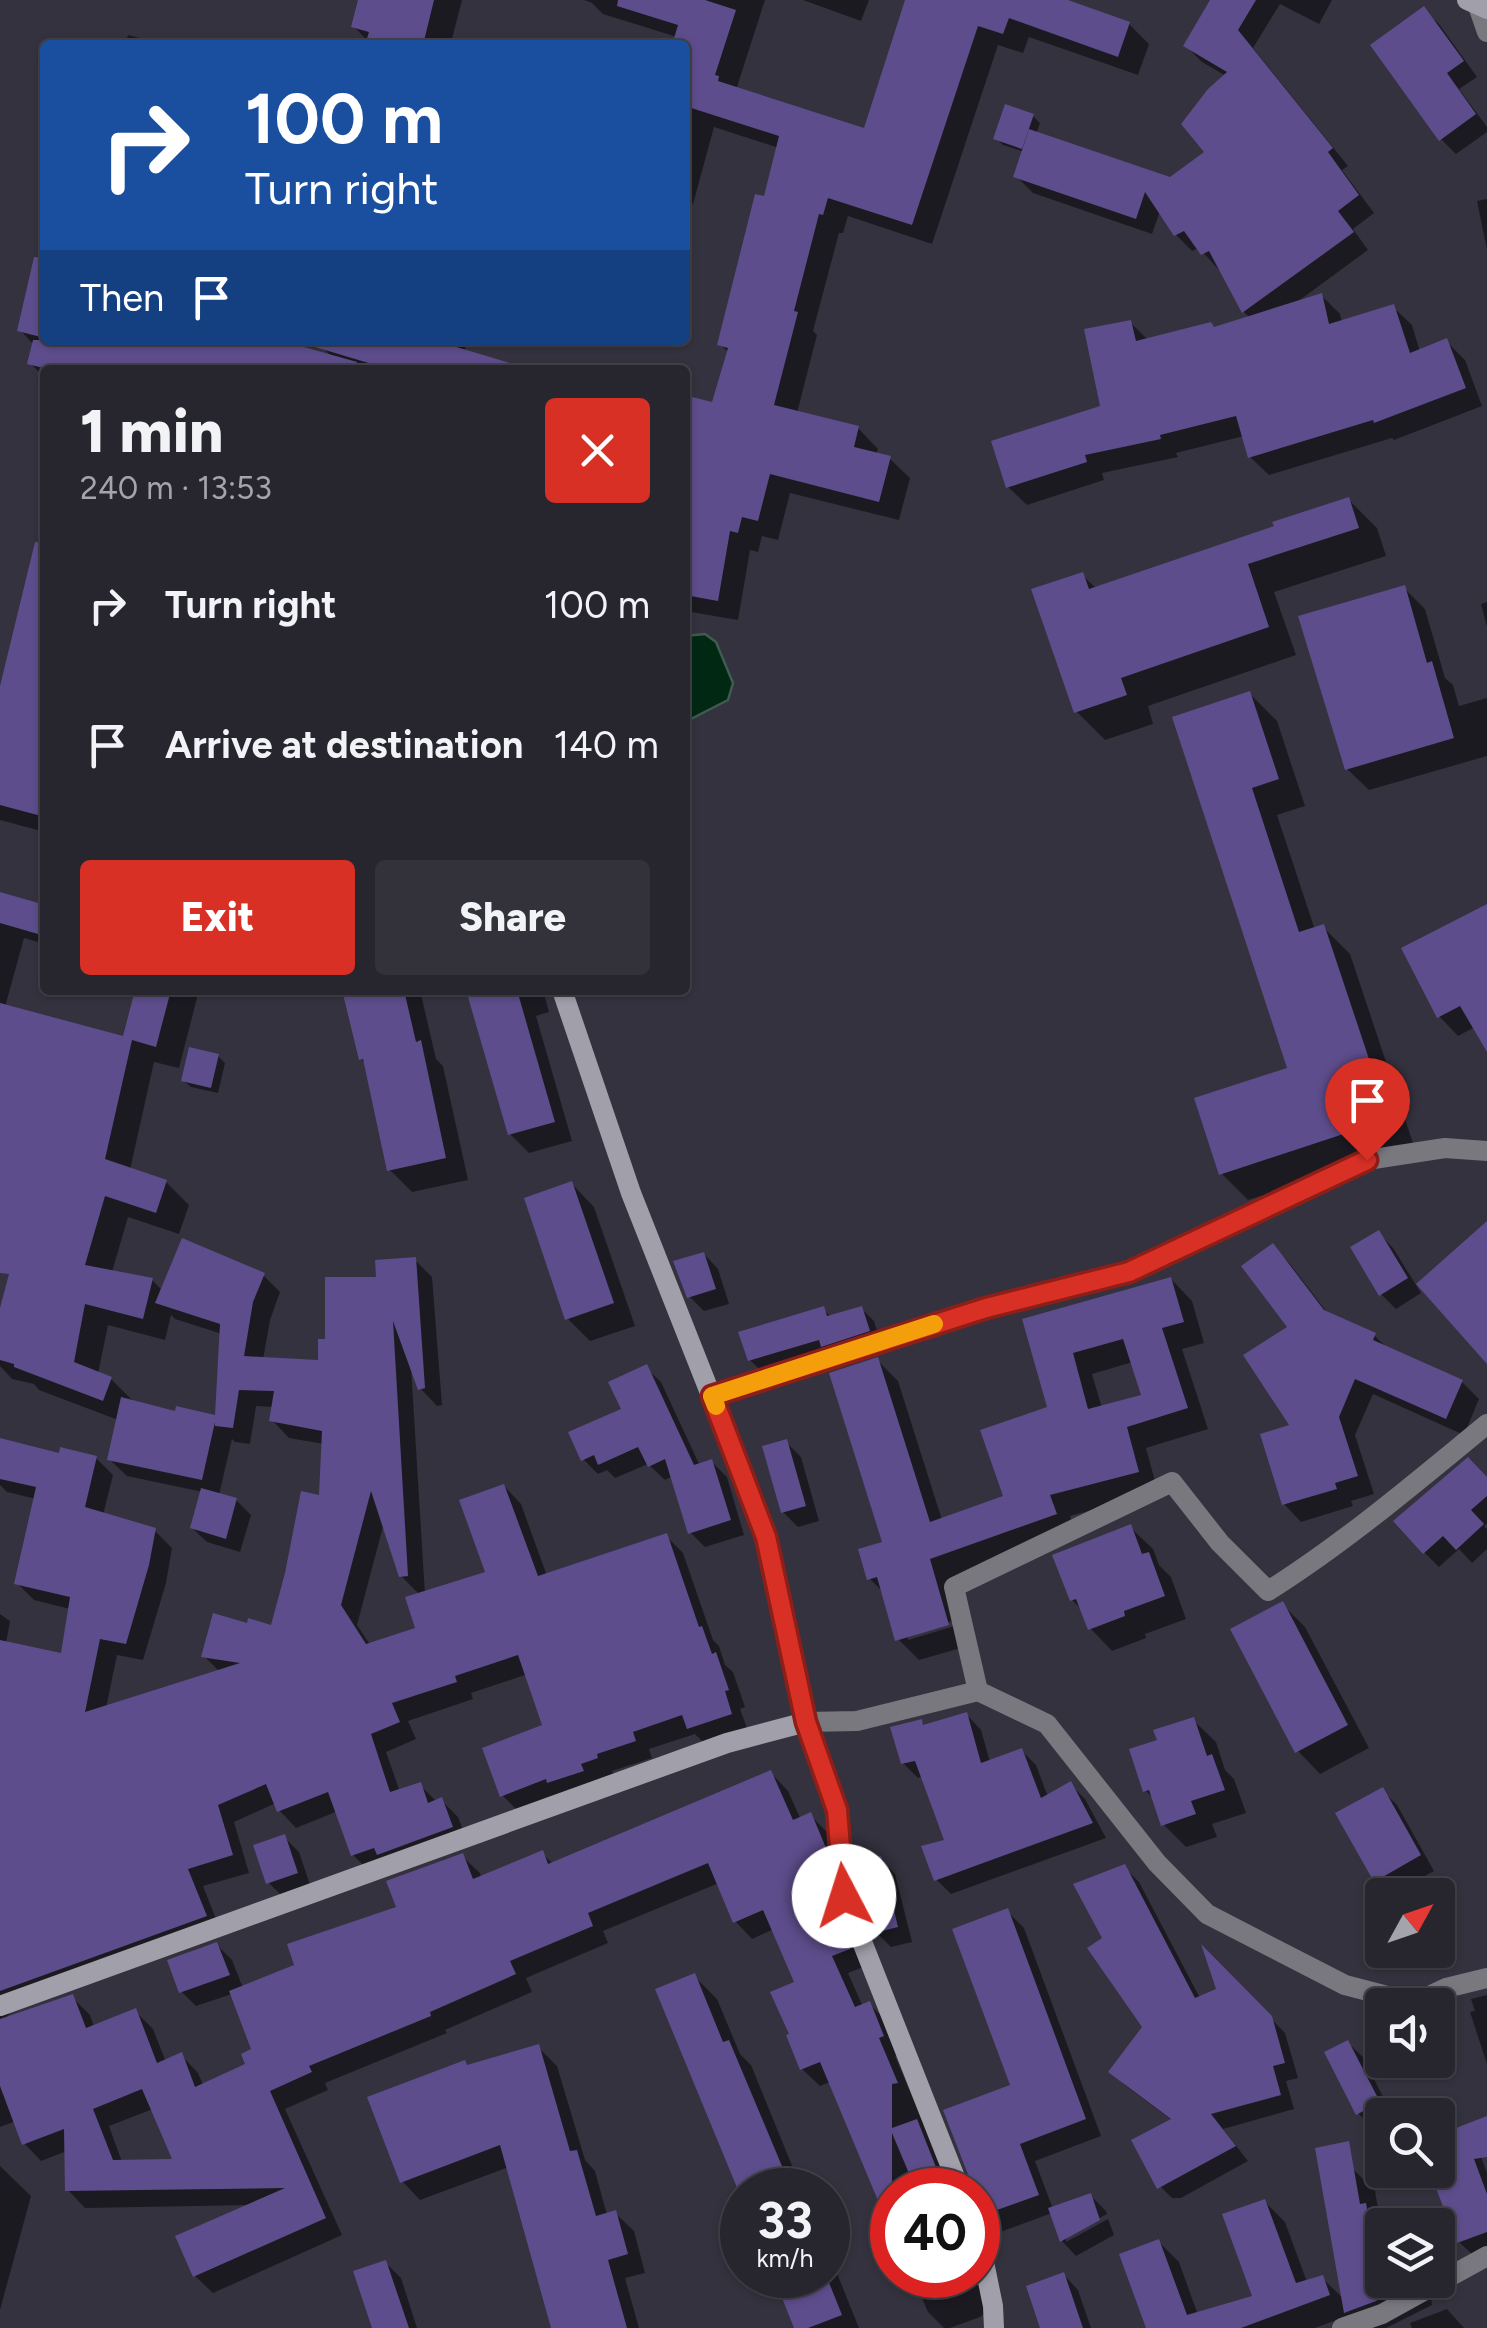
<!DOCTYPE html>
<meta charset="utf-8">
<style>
:root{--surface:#27262e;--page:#33323a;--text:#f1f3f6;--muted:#a4a5aa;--line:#43434a;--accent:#d93025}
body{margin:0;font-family:Figtree,sans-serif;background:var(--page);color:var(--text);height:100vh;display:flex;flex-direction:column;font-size:38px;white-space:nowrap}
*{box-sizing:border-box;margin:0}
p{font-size:32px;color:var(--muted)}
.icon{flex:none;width:55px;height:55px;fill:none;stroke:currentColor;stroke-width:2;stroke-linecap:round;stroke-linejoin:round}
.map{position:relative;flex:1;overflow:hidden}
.side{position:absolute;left:40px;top:365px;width:650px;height:630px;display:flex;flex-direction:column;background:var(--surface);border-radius:10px;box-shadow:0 2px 8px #0004,0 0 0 2px var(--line)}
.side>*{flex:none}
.top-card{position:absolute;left:40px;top:40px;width:650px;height:305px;border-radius:10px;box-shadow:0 2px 8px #0004,0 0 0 2px var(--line);background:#1a4fa0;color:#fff;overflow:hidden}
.needle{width:65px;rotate:50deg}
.controls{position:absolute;left:1365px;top:1878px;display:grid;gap:20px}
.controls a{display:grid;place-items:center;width:90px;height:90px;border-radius:10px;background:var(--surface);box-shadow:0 2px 8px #0004,0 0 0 2px var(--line);font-size:50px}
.speed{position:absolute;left:720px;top:2168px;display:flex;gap:20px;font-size:50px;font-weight:700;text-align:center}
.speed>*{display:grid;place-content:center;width:130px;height:130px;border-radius:50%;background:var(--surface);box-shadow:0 2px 8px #0004,0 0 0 2px var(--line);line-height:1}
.speed small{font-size:25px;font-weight:400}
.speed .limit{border:15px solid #d22;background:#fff;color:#111}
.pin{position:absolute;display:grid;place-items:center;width:85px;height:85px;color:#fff;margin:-102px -42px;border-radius:50% 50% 50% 0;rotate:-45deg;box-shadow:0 0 10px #0007}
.pin .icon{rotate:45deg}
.me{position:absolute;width:110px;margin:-55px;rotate:355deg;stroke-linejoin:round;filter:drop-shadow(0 0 8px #0008)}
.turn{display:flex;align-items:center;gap:35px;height:210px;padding:0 40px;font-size:45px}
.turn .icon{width:130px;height:130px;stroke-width:2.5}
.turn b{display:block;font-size:70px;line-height:85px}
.then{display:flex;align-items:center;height:95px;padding:0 40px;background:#0003;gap:20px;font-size:38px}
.round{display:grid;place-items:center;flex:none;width:105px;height:105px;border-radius:10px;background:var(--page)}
.summary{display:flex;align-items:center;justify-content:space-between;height:170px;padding:0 40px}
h1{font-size:60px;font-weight:800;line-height:75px}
.button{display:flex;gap:20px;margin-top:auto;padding:20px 40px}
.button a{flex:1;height:115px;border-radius:10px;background:var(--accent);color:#fff;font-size:40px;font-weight:800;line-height:115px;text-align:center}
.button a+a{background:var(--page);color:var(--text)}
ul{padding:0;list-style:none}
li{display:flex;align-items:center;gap:30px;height:140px;padding:0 40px}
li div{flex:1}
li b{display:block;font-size:38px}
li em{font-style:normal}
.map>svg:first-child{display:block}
.water{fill:#002813;stroke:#405b4f;stroke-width:2.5}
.shadow{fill:#0007;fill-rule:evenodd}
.building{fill:#5e4d8c;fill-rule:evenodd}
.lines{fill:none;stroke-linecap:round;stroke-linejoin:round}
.street{stroke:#7a787f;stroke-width:20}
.secondary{stroke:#a19fa9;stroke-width:20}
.route-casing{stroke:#8d1f18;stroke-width:25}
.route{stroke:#d93025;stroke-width:18}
.slow{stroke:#f59e0b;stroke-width:18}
</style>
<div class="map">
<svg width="1487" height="2328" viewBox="0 0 1487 2328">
<rect width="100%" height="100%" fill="#34323e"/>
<!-- water -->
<path class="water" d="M705,634L716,642L733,683L728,700L685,722V636Z"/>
<!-- shadow -->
<path class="shadow" d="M370,0H462L451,43L453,45H368L369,42L353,26Z
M584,0H765L736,90L865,132L908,0H1061L1129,24L1149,44L1138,75L1029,37L1023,53L998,45L932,244L848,216L843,233H839L813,331L817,335L797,413L858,428L878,449L876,455L889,458L910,478L899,520L790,493L778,540L762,536L758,552L750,550L738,620L685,611V408L692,409L714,405L729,353L720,344L766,199L779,148L714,127L693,204L685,201V45H674L677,37L603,14L592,3Z
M803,0H869L861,21Z
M1213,0H1332L1319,24L1280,4L1253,48L1348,166L1342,170L1374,213L1353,229L1368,250L1297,302L1321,295L1340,314L1342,323L1393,307L1412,325L1420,352L1446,341L1465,360L1482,406L1394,440L1392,438L1269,475L1250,457L1244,436L1176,453L1178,457L1102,473L1104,480L1027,505L1008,487L1103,407L1130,322L1148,340L1215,329L1250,318L1244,312L1221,269L1219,270L1199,248L1192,251L1176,235L1160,211L1152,234L1033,193L1016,176L1024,152L1003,145L996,138L1033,116L1040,123L1036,134L1170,180L1208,153L1226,76L1202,62L1186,46Z
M1424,10L1439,24L1477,77L1459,89L1487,127V132L1456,154L1441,139Z
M128,35L166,45H125Z
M1487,199V250L1477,201Z
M45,282V340H269L332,357L322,347L324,340H468L464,352L494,370H45V378L30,363L34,345L20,330Z
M1349,500L1377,528L1386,556L1274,592L1296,655L1148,706L1153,724L1105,740L1077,712L1082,575L1097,589Z
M45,520V832L0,820V697Z
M1404,588L1425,609L1445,678L1453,685L1459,706L1487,698V756L1369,790L1347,769Z
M1487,602V627L1481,604Z
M1250,694L1277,721L1305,806L1277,815L1315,930L1323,927L1350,954L1414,1146L1248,1200L1221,1173L1290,1069L1175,718Z
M0,895L45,908V944L24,938L5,1007L125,1039L138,990H199L179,1068L154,1062L130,1170L166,1182L189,1205L179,1234L128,1217L112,1272L152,1280L163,1291L263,1275L280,1292L270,1320L263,1360L320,1363L327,1342L379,1280L415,1260L432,1277L442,1405L437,1406L420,1388L411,1367L425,1594L488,1574L504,1486L521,1504L547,1576L666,1536L683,1553L713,1640L719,1646L725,1665L733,1672L745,1707L740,1709L748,1731L706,1745L695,1734L649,1749L652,1758L612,1771L614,1776L520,1813L502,1795L546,1727L528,1674L471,1693L473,1699L408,1721L416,1739L386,1752L400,1792L420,1785L437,1802L441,1800L458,1817L469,1845L370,1872L353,1855L338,1811L296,1828L279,1810L276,1803L234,1822L249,1873L203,1886L222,1934L13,2010L1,2023L72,1997L90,2015L94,2027L135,2011L153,2029L166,2062L181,2055L198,2073L203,2085L248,2065L254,2051L232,1994L196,2006L181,1991L217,1945L232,1960L243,1988L297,1967L399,1909L462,1856L480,1873L482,1879L542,1853L553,1864L771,1773L788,1791L801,1820L810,1815L828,1833L843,1868L866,1966L848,1973L863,2007L869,2004L887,2021L900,2054L895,2056L927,2132L955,2190H892V2228L830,2082L820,2086L802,2069L798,1983L774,1929L752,1939L735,1921L719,1883L603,1931L608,1943L526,1978L532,1992L445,2030L447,2033L325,2083L328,2090L285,2109L342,2235L213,2293L195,2276L252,2205L85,2208L68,2190L67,2151L41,2161L24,2143L16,2121L0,2127V1728L63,1656L70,1609L34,1600L17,1583L36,1499L7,1492L0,1485V1440L61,1456L96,1458L113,1475L103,1515L155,1531L172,1548L166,1583L143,1660L117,1655L106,1708L220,1672L204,1656L248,1626L273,1628L321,1498L324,1444L289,1438L272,1420L274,1407L256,1406L250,1444L235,1442L232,1439L219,1495L236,1500L251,1515L240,1552L207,1542L192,1528L203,1492L127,1476L109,1459L118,1420L39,1390L34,1384L12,1379L0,1366V1317L12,1272L0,1269ZM171,1315L175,1319L222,1334L218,1418L177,1414L135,1403L111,1379L98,1374L108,1325L165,1340ZM384,1523L401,1576L420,1595L418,1629L371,1646L357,1625ZM153,2109L176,2162H122L109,2126Z
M1487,907V1047L1475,1027L1458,1036L1439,1016Z
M345,990H420L436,1059L443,1066L468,1180L412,1192L389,1169L366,1064L361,1059Z
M469,990H543L549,1012L536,1016L572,1141L529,1153L510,1134Z
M218,1056L225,1063L218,1093L191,1087L184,1081Z
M572,1184L594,1207L635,1326L590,1341L567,1318Z
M1379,1233L1393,1248L1421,1293L1396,1309L1381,1294Z
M1273,1246L1290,1264L1329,1315L1374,1335L1389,1350L1462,1382L1479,1399L1464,1435L1373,1394L1355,1435L1374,1494L1351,1501L1353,1506L1301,1522L1284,1504L1293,1426L1290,1327Z
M704,1254L718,1269L729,1304L704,1311L689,1296Z
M1171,1279L1192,1301L1204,1343L1182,1349L1208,1429L1146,1448L1158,1492L1070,1516L1076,1535L949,1580L968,1646L919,1660L898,1639L884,1593L870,1579L885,1543L877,1360L898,1381L942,1520L1007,1498L1050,1408L1025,1320ZM1133,1362L1144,1396L1102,1408L1092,1374ZM960,1619L961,1624L908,1640V1634Z
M861,1308L874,1321L881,1344L763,1373L750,1360L823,1309L831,1317Z
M646,1368L661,1382L700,1466L712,1462L727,1477L744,1535L705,1547L690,1532L673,1476L665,1480L648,1464L615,1478L607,1470L598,1474L583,1459L624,1411Z
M786,1442L801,1457L819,1521L798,1527L783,1512Z
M1487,1479V1524L1484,1526L1487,1529V1549L1472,1563L1459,1549L1439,1567L1424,1552Z
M1130,1527L1153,1549L1159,1565L1171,1577L1186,1619L1145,1634L1146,1638L1112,1651L1090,1628L1083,1611L1072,1600Z
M1282,1604L1305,1627L1369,1748L1320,1774L1298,1751Z
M0,1614L10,1621L5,1649L0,1648Z
M967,1715L981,1730L990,1762L1022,1751L1036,1765L1048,1797L1070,1784L1085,1799L1106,1838L951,1894L936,1879L948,1842L923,1776L918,1778L903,1763L921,1722L926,1727Z
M1193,1720L1216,1742L1225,1770L1234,1779L1246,1813L1212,1824L1217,1837L1186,1847L1163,1824L1155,1800L1145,1790L1160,1742Z
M1382,1790L1397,1805L1434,1871L1391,1895L1376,1880Z
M284,1837L299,1852L311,1888L283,1897L268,1882Z
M880,1859L895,1874L912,1942L891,1947L876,1932Z
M1124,1867L1139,1882L1200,1998L1220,1990L1207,1954L1285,2033L1298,2078L1286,2081L1294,2109L1223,2129L1248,2161L1181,2198H1172L1157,2183L1173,2121L1126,2086L1111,2072L1145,2027L1105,1939Z
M1007,1911L1024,1928L1101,2136L1035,2161L1053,2209L1091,2196L1106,2211L1107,2214L1066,2236V2242L1108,2219L1114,2235L1076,2256L1062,2241L1052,2213L978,2240L976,2190L1013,2087Z
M694,1976L717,1999L740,2054L751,2065L802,2190L742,2191L733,2167Z
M1487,1995V2064L1470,2012L1475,2011L1471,1999Z
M1348,2043L1363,2057L1390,2111V2115H1382V2123L1373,2128L1358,2113Z
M538,2047L557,2066L585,2160L595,2171L607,2215L615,2213L634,2231L645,2273L625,2278L639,2328H554L509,2167L420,2200L402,2181L469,2067Z
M1461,2129L1476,2143L1487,2173V2252L1474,2256L1459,2242L1432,2170H1438V2137Z
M0,2166L31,2196L0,2310Z
M1353,2169L1375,2191L1380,2220L1385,2225H1382V2280H1413L1431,2298L1432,2305L1386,2328H1363L1350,2315L1315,2328H1149L1159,2242L1179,2262L1198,2315L1256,2298L1265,2202L1285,2222L1307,2282L1322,2278L1345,2300Z
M828,2251L859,2328H796L776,2275H828Z
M386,2263L401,2278L417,2328H374Z
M912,2275H978L992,2307L980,2317L950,2328H944L928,2312Z
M1064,2275L1078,2290L1091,2328H1043Z
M1447,2309L1464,2328H1412L1410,2323Z"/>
<!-- building -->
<path class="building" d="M358,0H434L423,45H365L369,32L351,27Z
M618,0H705L736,10L715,75L719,76L718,81L864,128L905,0H1068L1130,22L1118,57L1009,18L1003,34L978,26L912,225L828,198L823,215L819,214L794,311L798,312L774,405L859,426L854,447L891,456L879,502L770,474L758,521L742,517L738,533L730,531L718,601L685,595V426L692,397L712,402L728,348L717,345L755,194L764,196L779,136L685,106V45H672L678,25L617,6Z
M1210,0H1256L1238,30L1333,148L1328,152L1359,195L1338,211L1354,232L1242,313L1209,251L1201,255L1184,231L1174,236L1145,192L1136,219L1013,177L1029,129L1170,177L1204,152L1181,124L1208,89L1227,72L1183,46Z
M1424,6L1464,61L1447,73L1476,114L1439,141L1370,45Z
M1005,104L1034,114L1022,149L993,139Z
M34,257L45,258V338L17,331Z
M1322,293L1329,324L1394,304L1410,353L1447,338L1466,388L1374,423L1373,420L1248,458L1236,416L1160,435L1161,439L1085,455L1087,462L1006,488L991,441L1100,406L1084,329L1131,320L1136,341L1211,322L1214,327Z
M33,340H279L357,362L356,370H52L27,364Z
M316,340H433L510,363L509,370H392L315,347Z
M1349,497L1359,528L1248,564L1269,627L1121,678L1127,695L1074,713L1031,589L1083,572L1089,589L1274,526L1272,522Z
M35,542L45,543V817L0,805V686Z
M1405,585L1427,663L1432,661L1454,738L1345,770L1298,616Z
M1250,691L1279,779L1252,788L1299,932L1324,924L1389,1119L1219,1175L1194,1098L1287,1068L1172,717Z
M0,892L45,905L38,934L0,923Z
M1487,904V1052L1460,1006L1437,1018L1401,948Z
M135,990H171L156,1047L132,1040L105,1159L167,1180L156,1213L105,1196L85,1265L153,1278L143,1319L85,1304L74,1362L112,1377L103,1401L14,1367V1364L0,1360V1308L9,1274L0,1273V1003L123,1036Z
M342,990H404L416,1042L421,1040L446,1158L387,1171L363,1059L359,1060Z
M466,990H517L555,1122L508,1135Z
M189,1047L219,1054L211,1088L181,1081Z
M572,1181L614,1303L565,1320L524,1198Z
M1487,1221V1364L1416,1284Z
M1379,1230L1408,1278L1379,1296L1350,1247Z
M182,1238L265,1273L253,1302L244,1356L318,1360V1339H325V1277H376L375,1260L416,1257L425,1388L418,1390L393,1321L408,1576L399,1577L371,1491L341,1605L366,1644L415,1628L405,1597L485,1572L459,1500L504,1484L538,1576L667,1533L699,1627L702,1626L712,1654L716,1652L729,1690L725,1691L732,1714L687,1729L682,1715L633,1732L636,1741L597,1754L598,1758L581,1764L584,1771L547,1783L546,1779L500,1797L482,1748L542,1725L518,1655L455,1676L457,1682L392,1703L400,1722L371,1734L390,1792L421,1782L428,1803L442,1797L453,1827L377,1855L374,1848L351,1856L328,1792L277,1812L266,1784L218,1805L233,1855L188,1869L207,1916L0,1991V1640L61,1653L70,1597L14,1584L36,1487L0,1479V1438L59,1453L60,1447L97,1456L85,1507L156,1528L149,1565L126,1644L100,1639L85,1712L240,1663L201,1657L213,1613L247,1623L248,1618L271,1625L285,1573L301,1491L319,1495L322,1431L269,1421L274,1391L239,1390L233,1428L215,1426V1422L202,1480L107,1460L121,1397L175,1411L176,1406L215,1415L220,1324L155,1303Z
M1273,1243L1324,1310L1376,1333L1373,1340L1463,1380L1446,1419L1355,1379L1339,1417L1358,1476L1335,1483L1337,1489L1282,1505L1260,1434L1289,1425L1243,1355L1287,1327L1241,1266Z
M704,1252L716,1289L687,1298L673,1261Z
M1171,1277L1184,1322L1162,1328L1188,1408L1127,1427L1139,1472L1050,1495L1057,1514L930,1559L949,1625L895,1641L877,1577L867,1580L858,1549L882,1542L829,1373L878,1357L930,1522L1003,1496L980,1430L1047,1407L1022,1319ZM1123,1339L1141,1395L1088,1409L1073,1353Z
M824,1306L827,1316L862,1306L870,1331L821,1347L819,1340L748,1361L738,1332Z
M647,1364L694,1465L712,1459L731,1520L688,1534L665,1459L648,1467L638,1447L598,1465L594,1455L581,1461L568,1432L621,1409L608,1382Z
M787,1439L806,1506L781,1513L762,1446Z
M1468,1457L1487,1477V1496L1471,1510L1484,1524L1456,1550L1443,1536L1423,1554L1393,1521Z
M201,1488L237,1498L226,1539L190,1528Z
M1131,1524L1142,1554L1149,1552L1165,1596L1124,1611L1125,1616L1088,1630L1076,1599L1070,1601L1052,1555Z
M1283,1601L1348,1725L1295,1753L1230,1629Z
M967,1712L981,1763L1022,1748L1041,1798L1071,1781L1093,1823L934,1881L921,1846L944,1840L915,1761L901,1764L890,1727L922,1719L923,1725Z
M1194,1717L1207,1756L1212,1754L1225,1790L1191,1801L1196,1814L1161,1826L1149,1790L1143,1792L1129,1749L1157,1740L1153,1730Z
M771,1770L793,1820L811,1812L826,1848L830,1898L850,1949L832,1956L855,2007L870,2001L884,2036L879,2038L898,2083L892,2084V2128L917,2119L945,2190H916L892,2133V2234L820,2062L800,2070L786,2035L789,2034L770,1992L794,1982L763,1910L733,1923L708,1863L588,1913L593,1926L510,1961L516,1974L430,2012L431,2016L309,2066L312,2072L270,2091L326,2218L193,2277L175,2236L285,2188L65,2191L64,2129L22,2145L0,2086V2019L73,1994L86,2028L136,2008L157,2063L182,2052L195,2087L245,2064L241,2054L251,2049L229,1991L294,1965L287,1944L396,1907L386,1881L463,1853L473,1879L543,1850L548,1864ZM142,2089L172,2159L113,2160L93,2109Z
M1383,1787L1421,1855L1374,1882L1335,1813Z
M285,1834L298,1873L266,1884L253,1845Z
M881,1856L898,1927L874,1933L858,1893L855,1862Z
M1125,1864L1195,1998L1216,1989L1201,1944L1272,2016L1285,2063L1273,2066L1281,2095L1211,2114L1236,2146L1157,2189L1131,2140L1171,2119L1108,2072L1142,2027L1087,1948L1102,1938L1073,1884Z
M1008,1908L1086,2119L1020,2144L1039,2195L983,2215L978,2200V2190H974L943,2110L1010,2085L952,1929Z
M217,1942L230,1975L179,1993L167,1960Z
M695,1973L723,2042L729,2040L792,2190H738L655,1989Z
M1348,2040L1380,2102L1356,2115L1324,2052Z
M539,2044L570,2151L577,2150L596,2216L616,2210L628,2254L608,2260L627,2328H551L500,2145L400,2183L367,2097L465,2060L467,2065Z
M1487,2116V2157L1474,2159L1487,2194V2232L1457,2243L1429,2170H1438V2135Z
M1349,2141L1360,2204L1366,2203L1380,2280H1410L1411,2282L1376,2301L1344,2313L1315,2148Z
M1091,2193L1100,2220L1060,2242L1048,2208Z
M1265,2199L1296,2283L1323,2275L1330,2295L1241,2328H1146L1119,2254L1159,2239L1187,2315L1252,2296L1222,2214Z
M386,2260L409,2328H372L353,2271Z
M1064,2272L1083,2328H1040L1026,2286Z
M773,2275H826L842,2315L808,2328H794Z"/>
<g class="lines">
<!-- street -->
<path class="street" d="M1478,6L1487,32
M712,1396L986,1308L1129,1273L1367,1160L1445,1148L1487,1151
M978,1691L1047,1724L1157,1863L1207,1914L1345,1985L1414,2003L1446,1988L1487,1978
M806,1722L857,1721L978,1691L954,1587L1172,1482L1220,1543L1268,1591C1346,1542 1416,1482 1487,1424
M1342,2328L1382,2314L1487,2256"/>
<!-- secondary -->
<path class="secondary" d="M1467,0L1487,9
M562,990L631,1193L767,1537L806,1722L837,1810L844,1896L960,2190
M0,2006L727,1743L806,1722
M978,2233L993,2306L994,2328"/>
</g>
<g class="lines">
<!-- route casing -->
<g class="route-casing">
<path id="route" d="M844,1896L837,1810L806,1722L766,1537L712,1396L986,1308L1129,1272L1367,1160"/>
</g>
<!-- route -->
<use href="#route" class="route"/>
<!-- slow -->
<path class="slow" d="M716,1406L712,1396L934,1324"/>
</g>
</svg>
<div class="controls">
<a><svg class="needle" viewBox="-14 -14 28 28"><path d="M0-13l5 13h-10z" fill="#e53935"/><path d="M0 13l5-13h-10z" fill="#a4a5aa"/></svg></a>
<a><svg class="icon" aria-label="sound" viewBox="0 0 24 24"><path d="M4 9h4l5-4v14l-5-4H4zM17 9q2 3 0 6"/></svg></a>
<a><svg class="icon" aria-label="search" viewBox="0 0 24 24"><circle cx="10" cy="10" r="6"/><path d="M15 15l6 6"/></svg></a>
<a><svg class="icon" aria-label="layers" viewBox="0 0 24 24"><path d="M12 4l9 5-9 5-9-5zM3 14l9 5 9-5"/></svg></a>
</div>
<div class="speed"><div>33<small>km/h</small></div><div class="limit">40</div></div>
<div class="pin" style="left:1367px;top:1160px;background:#d93025"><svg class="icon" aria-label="arrive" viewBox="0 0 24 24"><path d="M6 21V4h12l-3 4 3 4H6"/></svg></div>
<svg class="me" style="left:844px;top:1896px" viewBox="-20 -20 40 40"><circle r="19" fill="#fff"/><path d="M0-13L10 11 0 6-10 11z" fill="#d93025"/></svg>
<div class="top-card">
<div class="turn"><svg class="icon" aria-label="right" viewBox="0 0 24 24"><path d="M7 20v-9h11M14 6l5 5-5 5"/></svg><div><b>100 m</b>Turn right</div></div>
<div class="then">Then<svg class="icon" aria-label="arrive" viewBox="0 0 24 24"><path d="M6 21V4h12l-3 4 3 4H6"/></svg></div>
</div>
<section class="side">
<div class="summary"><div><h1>1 min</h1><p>240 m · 13:53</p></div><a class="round" style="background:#d93025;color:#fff"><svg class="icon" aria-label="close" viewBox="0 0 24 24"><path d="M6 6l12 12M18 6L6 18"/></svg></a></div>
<ul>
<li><svg class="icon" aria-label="right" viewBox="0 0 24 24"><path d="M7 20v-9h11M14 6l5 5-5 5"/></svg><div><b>Turn right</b></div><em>100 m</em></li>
<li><svg class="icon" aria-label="arrive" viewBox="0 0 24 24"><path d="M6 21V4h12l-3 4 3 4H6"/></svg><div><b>Arrive at destination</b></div><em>140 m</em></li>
</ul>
<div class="button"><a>Exit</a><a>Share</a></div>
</section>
</div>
